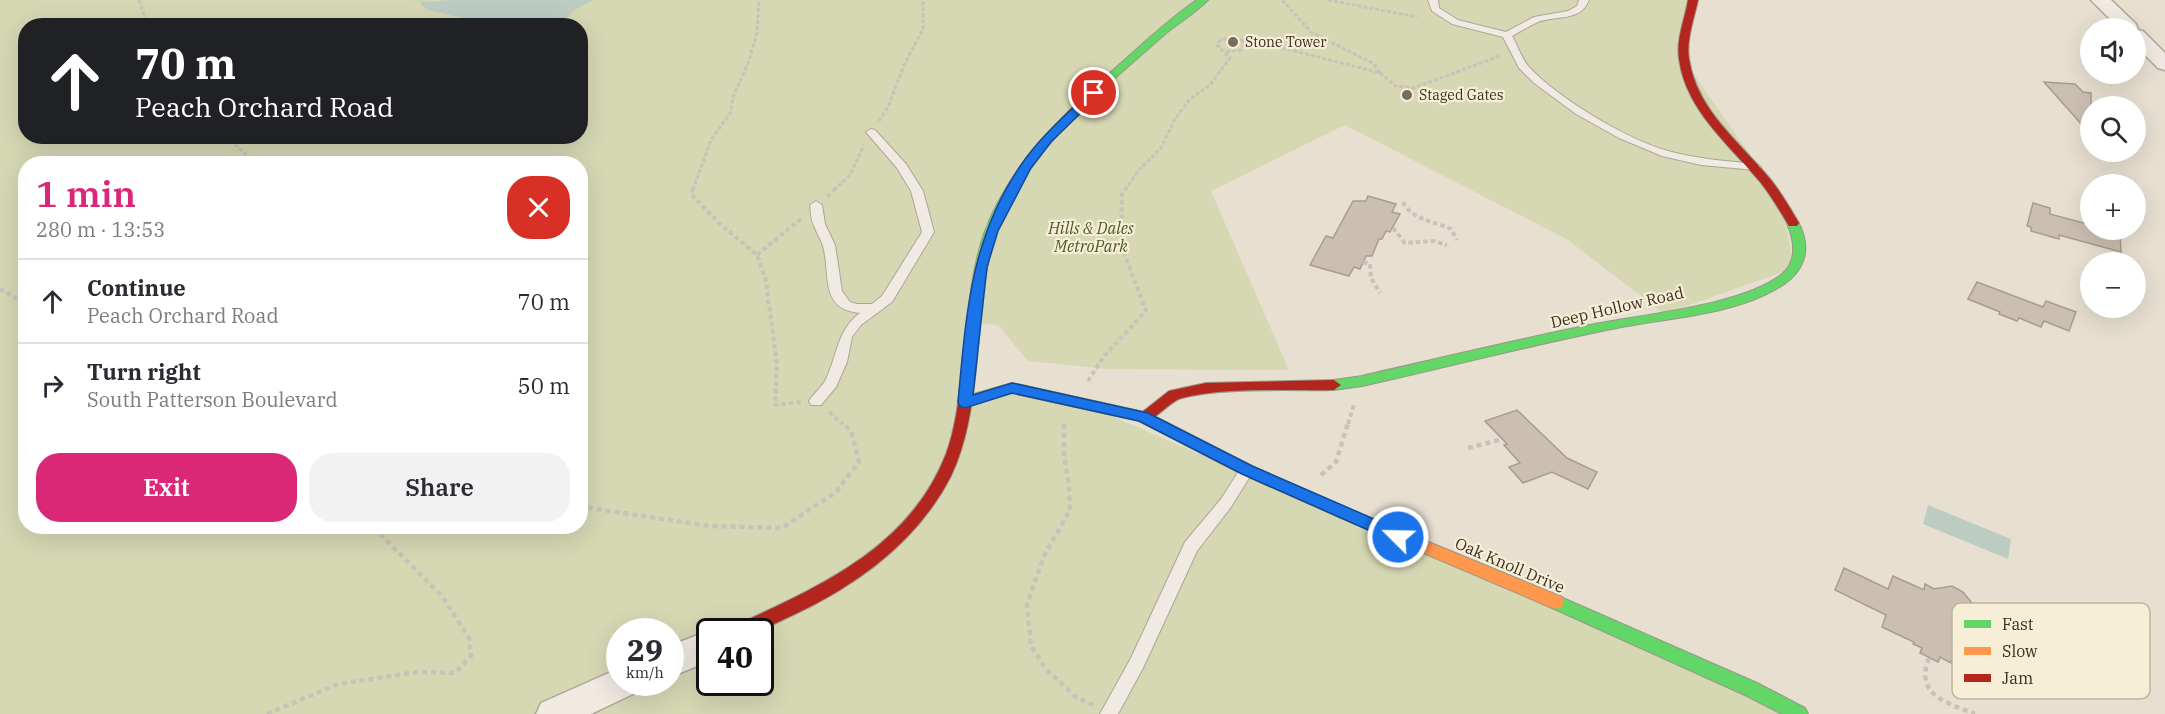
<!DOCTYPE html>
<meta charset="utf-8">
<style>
:root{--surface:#fff;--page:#f2f2f3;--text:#2b2b33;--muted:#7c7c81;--line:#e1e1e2;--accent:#db2777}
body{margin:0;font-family:"IBM Plex Serif",serif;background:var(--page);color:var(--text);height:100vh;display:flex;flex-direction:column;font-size:22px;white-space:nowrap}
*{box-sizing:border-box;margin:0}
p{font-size:20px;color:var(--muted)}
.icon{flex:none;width:33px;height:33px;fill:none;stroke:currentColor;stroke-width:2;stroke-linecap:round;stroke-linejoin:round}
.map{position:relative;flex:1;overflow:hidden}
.panel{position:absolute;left:18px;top:156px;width:570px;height:378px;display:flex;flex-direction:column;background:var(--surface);border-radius:24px;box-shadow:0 6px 24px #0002}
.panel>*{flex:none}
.hud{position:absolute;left:18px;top:18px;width:570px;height:126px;border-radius:24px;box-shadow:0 6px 24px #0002;background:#202124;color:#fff;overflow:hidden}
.buttons{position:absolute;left:2080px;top:18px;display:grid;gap:12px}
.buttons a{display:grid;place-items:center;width:66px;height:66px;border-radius:50%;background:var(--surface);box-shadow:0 6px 24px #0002;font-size:30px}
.speed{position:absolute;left:606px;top:618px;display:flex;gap:12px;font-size:30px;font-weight:700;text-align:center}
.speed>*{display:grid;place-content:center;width:78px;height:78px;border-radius:50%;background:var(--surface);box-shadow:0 6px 24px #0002;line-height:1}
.speed small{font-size:15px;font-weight:400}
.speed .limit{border:3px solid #111;border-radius:9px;background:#fff;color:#111}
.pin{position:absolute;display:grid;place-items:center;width:51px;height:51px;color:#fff;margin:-26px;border:3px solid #fff;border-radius:50%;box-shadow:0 2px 6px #0007}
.me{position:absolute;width:66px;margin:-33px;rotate:293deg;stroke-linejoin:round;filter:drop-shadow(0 0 4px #0008)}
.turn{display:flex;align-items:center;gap:21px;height:126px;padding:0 18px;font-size:27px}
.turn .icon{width:78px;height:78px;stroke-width:2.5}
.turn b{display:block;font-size:42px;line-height:51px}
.round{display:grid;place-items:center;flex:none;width:63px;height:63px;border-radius:24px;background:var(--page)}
.overview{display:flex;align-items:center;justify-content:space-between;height:102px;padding:0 18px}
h1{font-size:36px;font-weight:600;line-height:45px;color:var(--accent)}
.button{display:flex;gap:12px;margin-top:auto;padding:12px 18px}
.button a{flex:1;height:69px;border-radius:24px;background:var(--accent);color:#fff;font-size:24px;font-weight:600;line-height:69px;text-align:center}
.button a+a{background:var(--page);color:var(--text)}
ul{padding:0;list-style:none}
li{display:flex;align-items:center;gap:18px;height:84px;padding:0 18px;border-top:2px solid var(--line)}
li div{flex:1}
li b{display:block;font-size:22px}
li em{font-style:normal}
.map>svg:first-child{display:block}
.green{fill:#d6d7b3;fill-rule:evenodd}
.water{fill:#bcccc2}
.building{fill:#cbbfb2;stroke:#a89c90;stroke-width:1.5}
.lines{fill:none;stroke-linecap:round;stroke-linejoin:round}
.lane-casing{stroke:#ada599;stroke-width:2}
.street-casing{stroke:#ada599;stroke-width:3}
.fast-casing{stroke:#9c958a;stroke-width:2}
.slow-casing{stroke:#9c958a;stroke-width:2}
.jam-casing{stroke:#9c958a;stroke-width:2}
.path-far2{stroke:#c8c2b9;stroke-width:3;stroke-dasharray:4 2;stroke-linecap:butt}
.path-far1{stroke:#c8c2b9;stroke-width:4;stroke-dasharray:4.5 3;stroke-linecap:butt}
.path{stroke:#c8c2b9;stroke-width:4.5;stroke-dasharray:5 4;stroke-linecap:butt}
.lane{fill:#efebe3;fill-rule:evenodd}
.street{fill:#efebe3;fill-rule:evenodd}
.fast{fill:#63d668;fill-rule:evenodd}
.slow{fill:#ff974d;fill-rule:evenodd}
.jam{fill:#b3261e;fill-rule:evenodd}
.route{fill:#1a73e8;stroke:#114b97;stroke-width:1.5}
.poi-dot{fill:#786c5e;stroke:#f7eed8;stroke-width:2}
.labels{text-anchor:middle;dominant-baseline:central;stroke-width:4.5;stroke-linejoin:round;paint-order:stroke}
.far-poi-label{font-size:14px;fill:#3d2e20;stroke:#f7eed8;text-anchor:start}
.park-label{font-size:16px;font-style:italic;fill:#4d5a26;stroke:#f7eed8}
.street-label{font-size:16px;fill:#3d2e20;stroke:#f7eed8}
.key{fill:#f7eed8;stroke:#bfb4a1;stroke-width:1.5}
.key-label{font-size:16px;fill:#3d2e20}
</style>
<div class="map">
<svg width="2165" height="714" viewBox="0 0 2165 714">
<rect width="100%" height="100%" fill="#e7e0d1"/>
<!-- green -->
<path class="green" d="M0,0H1693L1684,60L1782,201L1794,268L1664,314L1568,240L1345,125L1211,191L1289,370L1108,369L1028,361L998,325L973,322L965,402L1012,388L1075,400L1799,714H0ZM26,26H580V136H26ZM26,164H580V526H26ZM620,632H670V682H620ZM710,632H760V682H710Z"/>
<!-- water -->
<path class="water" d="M413,0L429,2L448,0H593L573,11L560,25H493L429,10L422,6L421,2Z
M1928,505L2011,539L2008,559L1923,524Z"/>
<!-- building -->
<path class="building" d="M2044,82L2075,84L2083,92L2091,93V135Z
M1368,196L1396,204L1392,212L1400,214L1390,232L1386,231L1382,239H1379L1372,256H1366L1360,269L1354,267L1349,276L1310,265L1326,236L1333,238L1353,201H1366Z
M2033,203L2050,208V214L2091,225V230L2120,232L2121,252L2059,235V239L2031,231V227L2027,226Z
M1977,282L2043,307L2046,301L2076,312L2069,331L2044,321L2041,327L2019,318L2017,321L1999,314L2000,312L1968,299Z
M1517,410L1567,458L1597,472L1588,489L1552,472L1523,483L1509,467L1520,463L1504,445L1507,444L1485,421Z
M1844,568L1888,589L1893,576L1924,590L1925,584L1934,589L1952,586L1963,592L1976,608L2006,622L2009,612L2056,634L2044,685L1989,659L1984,676L1951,660V663L1940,657L1938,662L1920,653L1922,648L1913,644L1914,642L1882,627L1886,615L1835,590Z"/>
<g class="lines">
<!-- lane casing -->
<g class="lane-casing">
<path id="lane" d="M1428,0H1438L1439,8L1458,20L1506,32L1534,17L1568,11L1577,6L1579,0H1589C1581,22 1556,15 1538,22C1529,26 1521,31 1512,36C1518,46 1522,60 1530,68C1559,99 1628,140 1668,151C1697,159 1726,161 1755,164L1761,167L1755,170L1701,165L1662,156L1619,138L1576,114L1534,83L1519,68L1503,37L1452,24L1432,11Z
M871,129L875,130L906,164L923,191L934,232L892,302L861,325L852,337L847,362L836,387L821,405H811L809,401C814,393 822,387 826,379C838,354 837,330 860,313C819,309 831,275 823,246C821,239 817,234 815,228C811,221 811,213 810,205L816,201L822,205L825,224L835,245L842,291L850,302L857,304H872L882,296L922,232L911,191L897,168L866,132Z
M1247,464L1252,466L1254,470L1231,507L1197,551L1143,668L1118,714H1100L1131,658L1185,542L1221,499L1242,466Z"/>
</g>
<!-- street casing -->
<g class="street-casing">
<path id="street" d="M2091,0H2111L2136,24L2138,30L2143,31L2165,53V70L2158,68L2136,46V28H2119Z
M710,630L713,632H710V661L670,677V646Z
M620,668V682H640L635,693L591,714H536L541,703Z"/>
</g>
<!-- fast casing -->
<g class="fast-casing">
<path id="fast" d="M1197,0H1208C1195,13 1179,23 1165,34C1101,91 1025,150 996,234C981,277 981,324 976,369L969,374L964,372L962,369C968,324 969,277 984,234C1009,164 1065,112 1120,64C1145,42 1169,19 1197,0Z
M1793,219C1800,222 1802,230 1804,237C1810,261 1796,278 1776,289C1731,315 1667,318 1617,328C1531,345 1447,367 1362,386L1334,390L1327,385L1334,380L1362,376C1436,359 1510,341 1585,326C1637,315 1743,306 1782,274C1798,261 1794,240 1787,223Z
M1012,383L1148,413L1252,466L1349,509L1352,513L1349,517L1344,519L1339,517L1242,474L1139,421L1012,393L965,407L960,406L958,402L960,398Z
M1556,595L1757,683L1805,708L1808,714H1782L1745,695L1550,607L1548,602L1550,597Z"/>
</g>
<!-- slow casing -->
<g class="slow-casing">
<path id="slow" d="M1344,507L1562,597L1564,602L1562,607L1556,609L1550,607L1339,517L1336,513L1339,509Z"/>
</g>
<!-- jam casing -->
<g class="jam-casing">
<path id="jam" d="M1688,0H1698C1694,19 1686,40 1689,59C1697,111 1740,142 1771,180C1782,194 1790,208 1799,223L1797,226H1789C1780,211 1772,197 1761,183C1730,145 1686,111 1679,59C1676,39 1685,19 1688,0Z
M969,364L976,369C972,406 967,442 951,476C918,541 856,586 791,616C780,621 769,627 757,631C749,633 738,632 730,632L732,627C818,587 909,549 946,454C956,427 959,397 962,369Z
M1334,380L1341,385L1334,390C1288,391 1224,387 1182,398C1167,402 1154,425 1138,421L1136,417L1169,391L1206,383Z"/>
</g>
<!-- path-far2 -->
<path class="path-far2" d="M139,0L148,26
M1328,0L1417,17
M1226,52L1241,50L1246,44L1243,41
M1380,73L1396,86L1413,88L1500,56
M879,121L888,107L904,65L923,29V0
M226,136L256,164
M693,190L711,140L731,112L733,97L749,61L757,33L759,0
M834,190L850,175L864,145
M1125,190L1138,171L1161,148L1175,119L1190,99L1210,85L1230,58L1217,45L1221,39L1256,41L1380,73L1374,64L1311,32L1282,0"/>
<!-- path-far1 -->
<path class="path-far1" d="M693,188L691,194L718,222L757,255L766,281L777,365L775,405L802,402
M827,197L836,188
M1403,202C1412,220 1434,221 1451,229L1457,240
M1393,228L1405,243L1433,241L1447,245
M757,255L801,219
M1363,262L1370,264L1371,278L1380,293
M0,289L26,304
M1088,381L1104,356L1146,311L1121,245L1122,194L1126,188
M829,412L843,424
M1348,424L1354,405"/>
<!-- path -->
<path class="path" d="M1064,424V456L1069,484L1070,510L1044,556L1027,604L1031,646L1046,669L1076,697L1093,705
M1468,448L1503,439
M1321,475L1336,462L1348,423
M580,503L590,508L709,526L782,528L836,492L859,462L851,431L842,423
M1929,658C1914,695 1947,703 1975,714
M267,714L338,684L418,672L455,673L471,656L469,638L442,596L372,526"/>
<!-- lane -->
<use href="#lane" class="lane"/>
<!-- street -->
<use href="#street" class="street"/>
<!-- fast -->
<use href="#fast" class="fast"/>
<!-- slow -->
<use href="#slow" class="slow"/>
<!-- jam -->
<use href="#jam" class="jam"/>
</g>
<!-- route -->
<path class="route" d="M1094,90L1099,93L1098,96L1051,142L1031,168L998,231L987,267L973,395L1012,383L1148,413L1252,466L1404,532L1406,537L1404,541L1398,543L1393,541L1242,474L1139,421L1012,393L965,408L960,406L958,402C966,316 970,239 1021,165C1040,137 1066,115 1090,91Z"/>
<!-- markers -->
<g class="poi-dot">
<circle cx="1233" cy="42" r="6"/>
<circle cx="1407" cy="95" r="6"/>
</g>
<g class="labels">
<!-- far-poi labels -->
<g class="far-poi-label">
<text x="1245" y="42">Stone Tower</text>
<text x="1419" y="95">Staged Gates</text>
</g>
<!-- park labels -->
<g class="park-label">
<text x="1091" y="228">Hills &amp; Dales<tspan x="1091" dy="18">MetroPark</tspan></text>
</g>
<!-- street labels -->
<g class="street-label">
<text transform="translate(1617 307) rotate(-13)">Deep Hollow Road</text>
<text transform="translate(1510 565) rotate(23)">Oak Knoll Drive</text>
</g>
</g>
<!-- legend -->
<rect x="1952" y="603" width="198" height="96" rx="9" class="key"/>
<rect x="1964" y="620" width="27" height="8" fill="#63d668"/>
<rect x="1964" y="647" width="27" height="8" fill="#ff974d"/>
<rect x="1964" y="674" width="27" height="8" fill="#b3261e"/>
<g class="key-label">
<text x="2002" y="630">Fast</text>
<text x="2002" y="657">Slow</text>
<text x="2002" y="684">Jam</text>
</g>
</svg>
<div class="buttons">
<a><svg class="icon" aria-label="sound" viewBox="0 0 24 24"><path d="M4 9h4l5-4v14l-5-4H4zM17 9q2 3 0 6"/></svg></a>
<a><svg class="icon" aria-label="search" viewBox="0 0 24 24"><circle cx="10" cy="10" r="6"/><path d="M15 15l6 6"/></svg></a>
<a>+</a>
<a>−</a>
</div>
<div class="speed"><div>29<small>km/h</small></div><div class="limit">40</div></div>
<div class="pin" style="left:1094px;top:93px;background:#d93025"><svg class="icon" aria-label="arrive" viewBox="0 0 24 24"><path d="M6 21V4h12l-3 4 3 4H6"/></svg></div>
<svg class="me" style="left:1398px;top:537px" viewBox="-20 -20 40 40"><circle r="17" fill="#1a73e8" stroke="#fff" stroke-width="3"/><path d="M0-11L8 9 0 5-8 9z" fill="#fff"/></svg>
<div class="hud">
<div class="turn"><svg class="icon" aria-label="ahead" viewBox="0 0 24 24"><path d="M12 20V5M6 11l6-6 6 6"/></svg><div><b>70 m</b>Peach Orchard Road</div></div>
</div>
<section class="panel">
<div class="overview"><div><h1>1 min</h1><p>280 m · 13:53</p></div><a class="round" style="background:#d93025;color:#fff"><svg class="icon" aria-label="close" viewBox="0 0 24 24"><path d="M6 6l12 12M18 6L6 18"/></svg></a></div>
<ul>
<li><svg class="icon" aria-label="ahead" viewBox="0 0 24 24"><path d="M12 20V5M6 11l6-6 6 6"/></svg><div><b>Continue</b><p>Peach Orchard Road</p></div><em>70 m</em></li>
<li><svg class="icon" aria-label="right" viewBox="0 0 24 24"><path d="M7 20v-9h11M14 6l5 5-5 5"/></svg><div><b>Turn right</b><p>South Patterson Boulevard</p></div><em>50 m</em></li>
</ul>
<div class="button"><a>Exit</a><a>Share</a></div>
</section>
</div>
